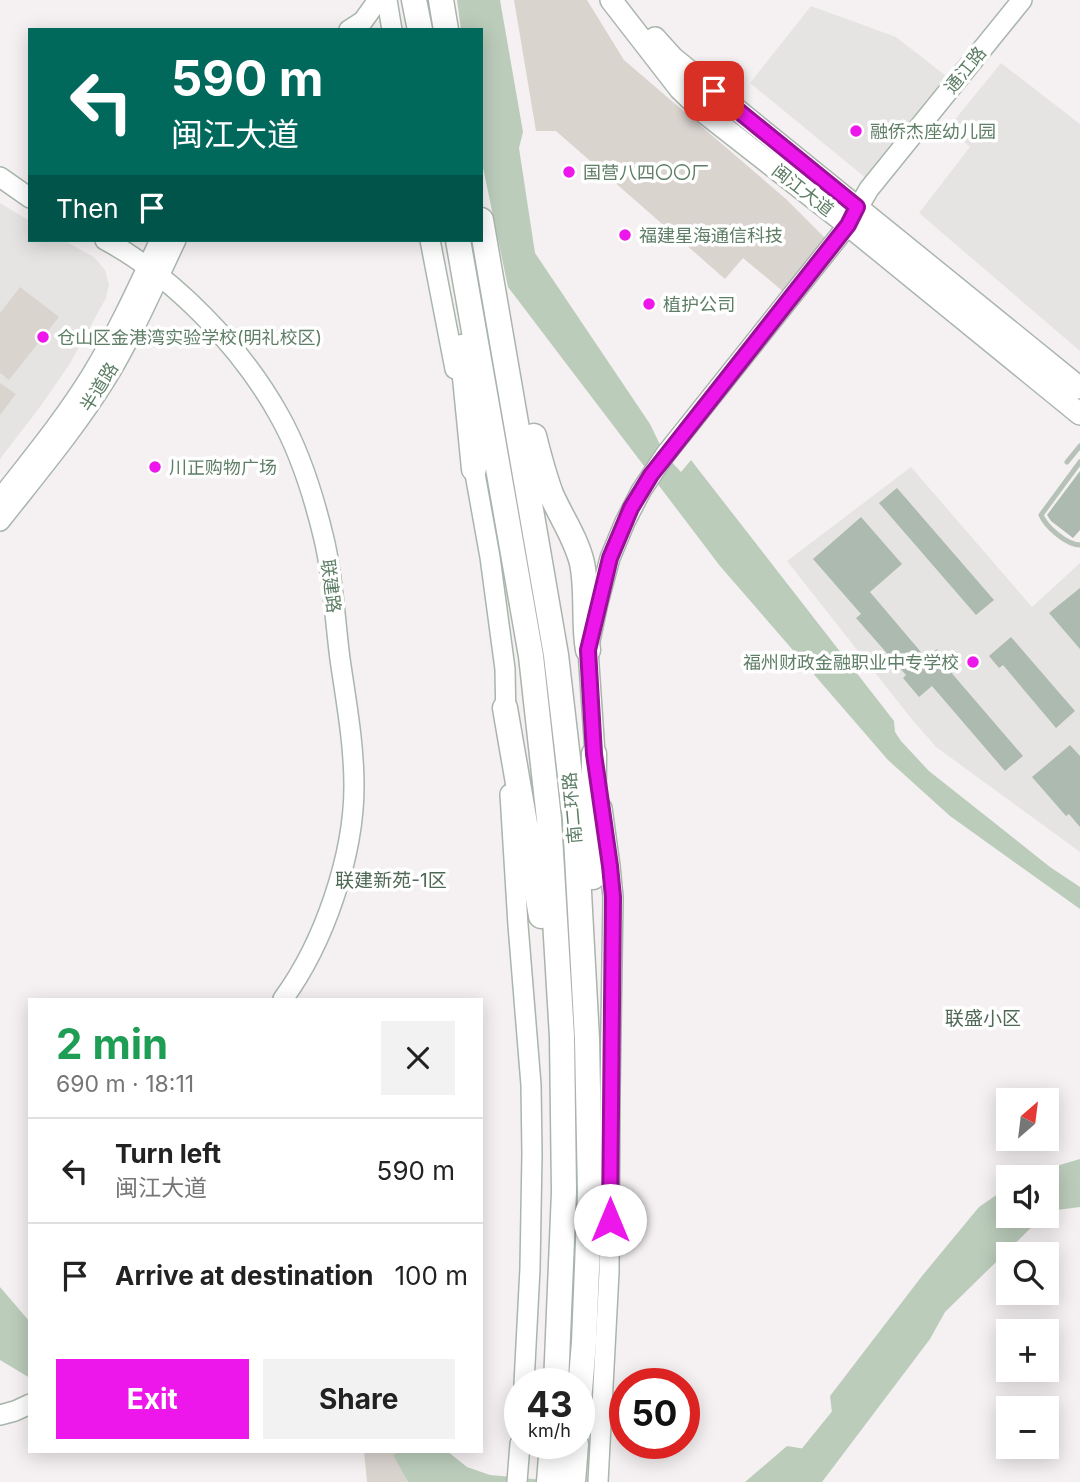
<!DOCTYPE html>
<meta charset="utf-8">
<style>
:root{--surface:#fff;--page:#f2f2f2;--text:#222;--muted:#767676;--line:#e0e0e0;--accent:#ee17eb}
body{margin:0;font-family:Inter,"Noto Sans SC",sans-serif;background:var(--page);color:var(--text);height:100vh;display:flex;flex-direction:column;font-size:26px;white-space:nowrap}
*{box-sizing:border-box;margin:0}
p{font-size:23px;color:var(--muted)}
.icon{flex:none;width:38px;height:38px;fill:none;stroke:currentColor;stroke-width:2;stroke-linecap:round;stroke-linejoin:round}
.map{position:relative;flex:1;overflow:hidden}
.sheet{position:absolute;left:28px;top:998px;width:455px;height:455px;display:flex;flex-direction:column;background:var(--surface);border-radius:0px;box-shadow:0 4px 18px #0003}
.sheet>*{flex:none}
.guide{position:absolute;left:28px;top:28px;width:455px;height:214px;border-radius:0px;box-shadow:0 4px 18px #0003;background:#00695c;color:#fff;overflow:hidden}
.needle{width:46px;rotate:28deg}
.fabs{position:absolute;left:996px;top:1088px;display:grid;gap:14px}
.fabs a{display:grid;place-items:center;width:63px;height:63px;border-radius:0px;background:var(--surface);box-shadow:0 4px 18px #0003;font-size:35px}
.speed{position:absolute;left:504px;top:1368px;display:flex;gap:14px;font-size:35px;font-weight:700;text-align:center}
.speed>*{display:grid;place-content:center;width:91px;height:91px;border-radius:50%;background:var(--surface);box-shadow:0 4px 18px #0003;line-height:1}
.speed small{font-size:18px;font-weight:400}
.speed .limit{border:10px solid #d22;background:#fff;color:#111}
.pin{position:absolute;display:grid;place-items:center;width:60px;height:60px;color:#fff;margin:-30px;border-radius:14px;box-shadow:0 4px 10px #0006}
.me{position:absolute;width:77px;margin:-38px;rotate:0deg;stroke-linejoin:round;filter:drop-shadow(0 0 5px #0008)}
.turn{display:flex;align-items:center;gap:24px;height:147px;padding:0 28px;font-size:32px}
.turn .icon{width:91px;height:91px;stroke-width:2.5}
.turn b{display:block;font-size:49px;line-height:60px}
.then{display:flex;align-items:center;height:66px;padding:0 28px;background:#0003;gap:14px;font-size:26px}
.round{display:grid;place-items:center;flex:none;width:74px;height:74px;border-radius:0px;background:var(--page)}
.head{display:flex;align-items:center;justify-content:space-between;height:119px;padding:0 28px}
h1{font-size:42px;font-weight:700;line-height:52px;color:#1e9e55}
.action{display:flex;gap:14px;margin-top:auto;padding:14px 28px}
.action a{flex:1;height:80px;border-radius:0px;background:var(--accent);color:#fff;font-size:28px;font-weight:700;line-height:80px;text-align:center}
.action a+a{background:var(--page);color:var(--text)}
ul{padding:0;list-style:none}
li{display:flex;align-items:center;gap:21px;height:105px;padding:0 28px;border-top:2px solid var(--line)}
li div{flex:1}
li b{display:block;font-size:26px}
li em{font-style:normal}
.map>svg:first-child{display:block}
.built{fill:#e5e4e3}
.green{fill:#dad4cf}
.water{fill:#bcb}
.lines{fill:none;stroke-linecap:round;stroke-linejoin:round}
.river{stroke:#bcb;stroke-width:23}
.building{fill:#adbaaf}
.secondary-casing{stroke:#a8b6ab;stroke-width:22}
.primary-casing{stroke:#aab6ad;stroke-width:24}
.highway-casing{stroke:#aab4ac;stroke-width:27}
.lane{stroke:#b6c1b8;stroke-width:5}
.secondary{stroke:#fff;stroke-width:19}
.primary{stroke:#fff;stroke-width:21}
.highway{stroke:#fff;stroke-width:24}
.route-casing{stroke:#9b0f99;stroke-width:18}
.route{stroke:#ee17eb;stroke-width:12}
.poi-dot{fill:#ee17eb;stroke:#fff;stroke-width:2.5}
.labels{text-anchor:middle;dominant-baseline:central;stroke-width:7;stroke-linejoin:round;paint-order:stroke}
.street-label{font-size:18px;fill:#5e7e66;stroke:#fff}
.poi-label{font-size:18px;fill:#5e7e66;stroke:#fff;text-anchor:start}
.neighbourhood-label{font-size:19px;fill:#506856;stroke:#fff}
</style>
<div class="map">
<svg width="1080" height="1482" viewBox="0 0 1080 1482">
<rect width="100%" height="100%" fill="#f5f1f2"/>
<!-- built -->
<path class="built" d="M811,6L896,37L946,76L867,179L750,83Z
M1001,63L1080,124V351L919,213L970,147L948,128Z
M0,203L30,221V240H63L94,257L105,270L109,285L106,298L69,365L40,407L0,459Z
M911,467L1032,607L1080,563V852L936,747L910,717L787,561Z"/>
<!-- green -->
<path class="green" d="M514,0H587L624,60L786,199L827,240L785,293L743,258L725,279L556,131H536Z
M20,287L59,317L9,380L0,373V313Z
M0,383L16,394L0,415Z
M364,1451H400L394,1455L408,1482H367Z"/>
<!-- water -->
<path class="water" d="M457,0H500L523,132L519,148L535,253L650,424L665,455L681,472L691,460L894,721L895,732L901,741L929,771L1050,867L1080,887V909L950,816L888,760L720,566L508,287L481,158V30H461Z
M1080,1159V1207L1049,1211L1047,1213L1046,1178H1022L1026,1175Z
M1008,1187V1216H1043L945,1312L930,1339L822,1482H745L787,1446L824,1452L835,1438L830,1396L922,1276L979,1207Z
M0,1287L30,1322V1378L0,1360Z
M400,1451H447L467,1467L490,1475L567,1482H408L393,1455Z"/>
<g class="lines">
<!-- river -->
<path class="river" d="M782,1482L805,1463L852,1405"/>
</g>
<!-- building -->
<path class="building" d="M1080,471V530L1073,538L1051,521L1047,515Z
M897,488L994,600L976,615L879,503Z
M861,517L902,564L870,592L926,658L937,649L952,667L949,670L1023,756L1005,771L932,686L919,697L903,678L906,675L856,618L861,614L813,559Z
M1080,588V649L1049,613Z
M1011,637L1075,711L1056,728L1003,665L999,668L989,656Z
M1070,745L1080,756V827L1069,814L1066,816L1032,777Z"/>
<g class="lines">
<!-- secondary casing -->
<g class="secondary-casing">
<path id="secondary" d="M387,0L392,30
M349,30L363,21L378,0
M0,177L30,198
M105,240C174,277 241,347 279,415C300,452 314,497 324,539C333,576 335,621 340,659C346,701 354,743 354,786C354,856 324,943 283,999
M430,240L455,369
M472,457L490,557L505,669L506,722
M0,499C32,458 65,418 92,374C118,331 139,285 160,240
M0,521C36,475 75,429 106,379C133,335 154,286 176,240
M596,768L588,650L598,603L610,558L625,522L641,491L665,455L848,225L869,189L1022,0
M510,794L518,925L531,1085L532,1154L530,1268L524,1384
M0,1415L15,1411L30,1404
M517,1482L520,1444
M598,1482L609,1272L610,1091L613,897L610,866L602,808"/>
</g>
<!-- primary casing -->
<g class="primary-casing">
<path id="primary" d="M611,0L680,89L705,113L848,225L1080,414
M655,38L673,58L1080,388"/>
</g>
<!-- highway casing -->
<g class="highway-casing">
<path id="highway" d="M414,0L420,30
M441,0L446,30
M481,220L556,655L575,819L587,1039L590,1192L584,1342L579,1402
M458,240L531,656L549,819L562,1037L564,1192L556,1384
M462,347L474,469
M534,436C539,456 544,475 551,494C561,517 576,538 582,563C588,592 583,621 588,650
M505,708L541,916
M593,877L594,754
M549,1482L552,1444
M573,1482L576,1444"/>
</g>
<!-- lane -->
<path class="lane" d="M1067,462L1080,446
M1080,462L1041,515C1046,527 1067,545 1080,545"/>
<!-- secondary -->
<use href="#secondary" class="secondary"/>
<!-- primary -->
<use href="#primary" class="primary"/>
<!-- highway -->
<use href="#highway" class="highway"/>
</g>
<g class="lines">
<!-- route casing -->
<g class="route-casing">
<path id="route" d="M610,1220L613,897L610,866L594,754L588,650L610,558L631,508L651,475L848,225L857,207L714,91"/>
</g>
<!-- route -->
<use href="#route" class="route"/>
</g>
<!-- markers -->
<g class="poi-dot">
<circle cx="856" cy="131" r="7"/>
<circle cx="569" cy="172" r="7"/>
<circle cx="625" cy="235" r="7"/>
<circle cx="649" cy="304" r="7"/>
<circle cx="43" cy="337" r="7"/>
<circle cx="155" cy="467" r="7"/>
<circle cx="973" cy="662" r="7"/>
</g>
<g class="labels">
<!-- street labels -->
<g class="street-label">
<text transform="translate(965 70) rotate(-51)">通江路</text>
<text transform="translate(803 190) rotate(38)">闽江大道</text>
<text transform="translate(99 387) rotate(-58)">半道路</text>
<text transform="translate(331 586) rotate(83)">联建路</text>
<text transform="translate(572 808) rotate(-95)">南二环路</text>
</g>
<!-- poi labels -->
<g class="poi-label">
<text x="870" y="131">融侨杰座幼儿园</text>
<text x="583" y="172">国营八四〇〇厂</text>
<text x="639" y="235">福建星海通信科技</text>
<text x="663" y="304">植护公司</text>
<text x="57" y="337">仓山区金港湾实验学校(明礼校区)</text>
<text x="169" y="467">川正购物广场</text>
<text x="959" y="662" text-anchor="end">福州财政金融职业中专学校</text>
</g>
<!-- neighbourhood labels -->
<g class="neighbourhood-label">
<text x="391" y="880">联建新苑-1区</text>
<text x="983" y="1018">联盛小区</text>
</g>
</g>
</svg>
<div class="fabs">
<a><svg class="needle" viewBox="-14 -14 28 28"><path d="M0-13l5 13h-10z" fill="#e53935"/><path d="M0 13l5-13h-10z" fill="#767676"/></svg></a>
<a><svg class="icon" aria-label="sound" viewBox="0 0 24 24"><path d="M4 9h4l5-4v14l-5-4H4zM17 9q2 3 0 6"/></svg></a>
<a><svg class="icon" aria-label="search" viewBox="0 0 24 24"><circle cx="10" cy="10" r="6"/><path d="M15 15l6 6"/></svg></a>
<a>+</a>
<a>−</a>
</div>
<div class="speed"><div>43<small>km/h</small></div><div class="limit">50</div></div>
<div class="pin" style="left:714px;top:91px;background:#d93025"><svg class="icon" aria-label="arrive" viewBox="0 0 24 24"><path d="M6 21V4h12l-3 4 3 4H6"/></svg></div>
<svg class="me" style="left:610px;top:1220px" viewBox="-20 -20 40 40"><circle r="19" fill="#fff"/><path d="M0-13L10 11 0 6-10 11z" fill="#ee17eb"/></svg>
<div class="guide">
<div class="turn"><svg class="icon" aria-label="left" viewBox="0 0 24 24"><path d="M17 20v-9H6M10 6l-5 5 5 5"/></svg><div><b>590 m</b>闽江大道</div></div>
<div class="then">Then<svg class="icon" aria-label="arrive" viewBox="0 0 24 24"><path d="M6 21V4h12l-3 4 3 4H6"/></svg></div>
</div>
<section class="sheet">
<div class="head"><div><h1>2 min</h1><p>690 m · 18:11</p></div><a class="round"><svg class="icon" aria-label="close" viewBox="0 0 24 24"><path d="M6 6l12 12M18 6L6 18"/></svg></a></div>
<ul>
<li><svg class="icon" aria-label="left" viewBox="0 0 24 24"><path d="M17 20v-9H6M10 6l-5 5 5 5"/></svg><div><b>Turn left</b><p>闽江大道</p></div><em>590 m</em></li>
<li><svg class="icon" aria-label="arrive" viewBox="0 0 24 24"><path d="M6 21V4h12l-3 4 3 4H6"/></svg><div><b>Arrive at destination</b></div><em>100 m</em></li>
</ul>
<div class="action"><a>Exit</a><a>Share</a></div>
</section>
</div>
